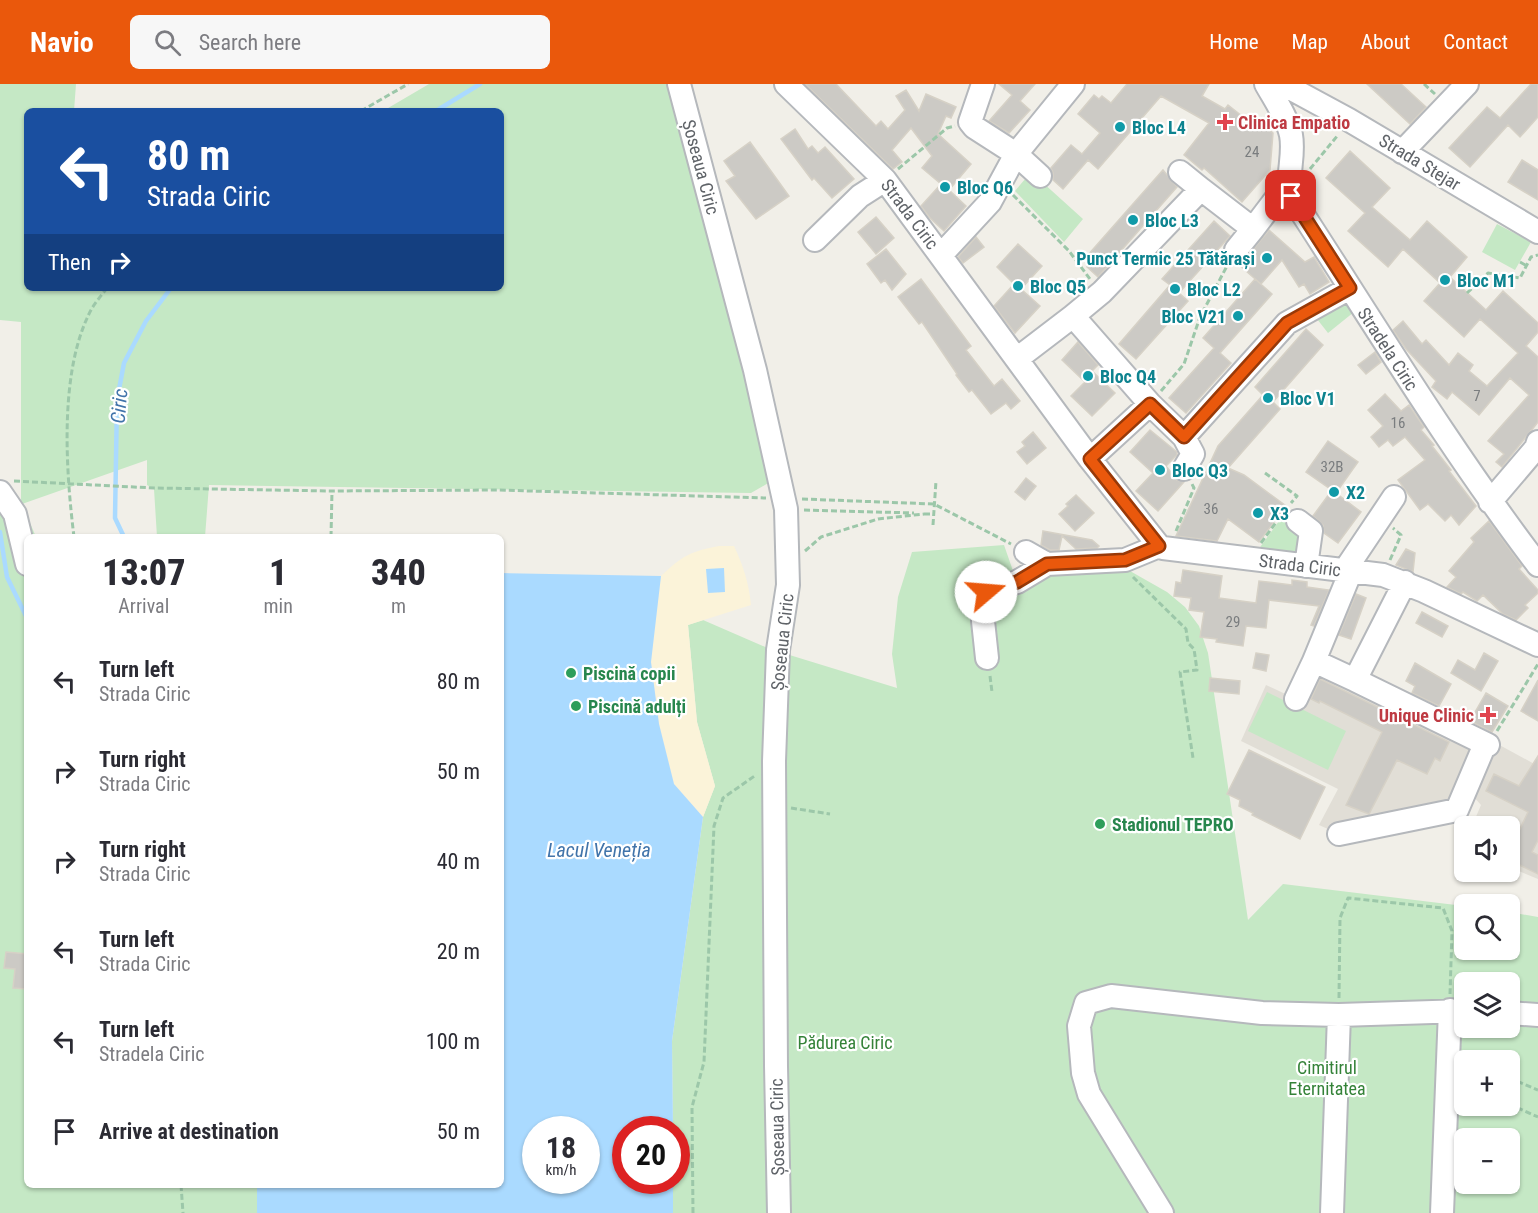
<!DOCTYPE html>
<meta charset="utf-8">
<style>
:root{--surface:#fff;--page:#f7f7f7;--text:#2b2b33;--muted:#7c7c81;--accent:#ea580c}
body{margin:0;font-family:"Roboto Condensed",sans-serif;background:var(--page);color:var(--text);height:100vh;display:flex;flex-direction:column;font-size:22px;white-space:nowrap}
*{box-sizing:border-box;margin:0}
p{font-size:20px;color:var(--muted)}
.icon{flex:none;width:33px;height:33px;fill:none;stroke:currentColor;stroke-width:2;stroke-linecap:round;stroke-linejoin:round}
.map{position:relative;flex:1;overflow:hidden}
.panel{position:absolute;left:24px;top:450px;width:480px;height:654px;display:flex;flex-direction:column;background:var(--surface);border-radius:9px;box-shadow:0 2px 4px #0004}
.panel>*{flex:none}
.top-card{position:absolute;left:24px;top:24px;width:480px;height:183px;border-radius:9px;box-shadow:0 2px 4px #0004;background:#1a4fa0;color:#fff;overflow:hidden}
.fabs{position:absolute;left:1454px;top:732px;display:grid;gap:12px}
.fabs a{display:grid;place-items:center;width:66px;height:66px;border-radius:9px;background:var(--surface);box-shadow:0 2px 4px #0004;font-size:30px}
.speed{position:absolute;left:522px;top:1032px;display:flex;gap:12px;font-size:30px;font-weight:700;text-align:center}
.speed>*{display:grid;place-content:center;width:78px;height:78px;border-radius:50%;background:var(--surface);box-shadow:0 2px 4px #0004;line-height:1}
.speed small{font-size:15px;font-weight:400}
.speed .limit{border:9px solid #d22;background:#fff;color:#111}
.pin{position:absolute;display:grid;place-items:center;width:51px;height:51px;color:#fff;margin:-26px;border-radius:12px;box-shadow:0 3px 9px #0006}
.me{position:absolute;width:66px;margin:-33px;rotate:72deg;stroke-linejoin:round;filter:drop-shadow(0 0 4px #0008)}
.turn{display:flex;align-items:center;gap:21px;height:126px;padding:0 24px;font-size:27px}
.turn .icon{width:78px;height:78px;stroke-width:2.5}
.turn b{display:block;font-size:42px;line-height:51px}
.then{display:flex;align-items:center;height:57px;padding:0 24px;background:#0003;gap:12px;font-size:22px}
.eta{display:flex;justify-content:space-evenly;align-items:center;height:102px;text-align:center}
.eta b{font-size:36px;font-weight:800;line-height:42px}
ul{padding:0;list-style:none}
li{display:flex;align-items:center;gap:18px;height:90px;padding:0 24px}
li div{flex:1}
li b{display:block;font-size:22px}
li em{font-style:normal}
header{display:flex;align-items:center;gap:36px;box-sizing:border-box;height:84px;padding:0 30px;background:var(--accent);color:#fff}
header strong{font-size:28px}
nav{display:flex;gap:33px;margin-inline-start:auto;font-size:21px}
.search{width:420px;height:54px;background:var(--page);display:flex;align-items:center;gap:15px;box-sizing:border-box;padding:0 21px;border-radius:9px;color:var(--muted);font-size:22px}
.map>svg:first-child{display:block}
.education{fill:#e1ded6}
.green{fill:#c5e8c5;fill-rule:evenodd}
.sand{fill:#fbf3d9}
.water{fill:#aadaff;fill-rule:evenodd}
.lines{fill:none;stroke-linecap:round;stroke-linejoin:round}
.stream{stroke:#aadaff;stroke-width:4.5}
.building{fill:#cccac5;stroke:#d6d1c6;stroke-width:1.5}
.minor-casing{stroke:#b5b8bc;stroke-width:26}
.path{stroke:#9cc7a9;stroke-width:3;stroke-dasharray:6 3;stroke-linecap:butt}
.minor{stroke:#fff;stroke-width:22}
.route-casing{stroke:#983908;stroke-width:15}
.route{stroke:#ea580c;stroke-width:10}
.health-dot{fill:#e0444e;stroke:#fff;stroke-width:2}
.culture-dot{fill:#0f9aa8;stroke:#fff;stroke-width:2}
.leisure-dot{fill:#2e9e5b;stroke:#fff;stroke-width:2}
.labels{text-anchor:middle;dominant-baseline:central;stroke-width:4.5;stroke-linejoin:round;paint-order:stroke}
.number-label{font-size:15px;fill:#7a7d7f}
.health-label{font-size:18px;font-weight:bold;fill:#be3a42;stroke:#fff;text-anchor:start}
.culture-label{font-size:18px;font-weight:bold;fill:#0d838f;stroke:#fff;text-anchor:start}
.street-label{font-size:18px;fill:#5f6368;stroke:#fff}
.leisure-label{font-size:18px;font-weight:bold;fill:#27864d;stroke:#fff;text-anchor:start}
.park-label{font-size:18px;fill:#348238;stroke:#fff}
.water-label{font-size:20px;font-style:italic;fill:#4174aa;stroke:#fff}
</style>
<header>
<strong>Navio</strong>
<div class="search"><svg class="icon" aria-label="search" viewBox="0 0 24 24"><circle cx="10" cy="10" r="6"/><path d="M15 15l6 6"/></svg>Search here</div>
<nav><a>Home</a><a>Map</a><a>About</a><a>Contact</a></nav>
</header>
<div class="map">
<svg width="1538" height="1129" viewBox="0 0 1538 1129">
<rect width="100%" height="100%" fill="#f1efe8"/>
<!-- education -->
<path class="education" d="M1314,577L1485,660L1457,726L1339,750L1319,741L1338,705L1241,657L1266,601L1296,615Z
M1494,658L1538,682V795L1509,783V742H1472L1481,721L1473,712Z"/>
<!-- green -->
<path class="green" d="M0,0H76L74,27H27V204H123L126,207L129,204H501V27H383L429,0H667L746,290L770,398L751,409L209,401L205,453H157L154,405L147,401V376L22,420L36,453H27V1101H257V1129H0V415L21,420V238L0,236Z
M1031,88L1083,135L1064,158L1015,107Z
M1497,140L1531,158L1515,186L1482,168Z
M1348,219L1354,228L1328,249L1317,235Z
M1284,430L1309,448L1304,479L1253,473Z
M1004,461L1020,507L1035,498L1058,488L1105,484L1130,487L1167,508L1185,523L1199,542L1208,569L1248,836L1283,800L1464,822V866H1509V828L1538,833V1129H673V1097L676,1096V1046H673L672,957L703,733L715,702L697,638L688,541L703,536L770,565L897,604L892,570L898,513L912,468ZM1464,898H1509V944H1464ZM1464,976H1509V1022H1464ZM1464,1054H1509V1100H1464Z
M1267,608L1346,647L1328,686L1248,647Z"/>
<!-- sand -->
<path class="sand" d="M719,462H734C743,481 749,499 751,521L688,541L697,638L715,702L703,733L674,700L659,640L651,578L661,492C682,472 691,467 719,462Z"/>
<!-- water -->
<path class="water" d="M724,484L725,508L708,509L706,485Z
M501,489L661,492L651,578L659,640L674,700L703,733L672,957L673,1045L626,1046V1096L673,1097V1129H257V1101H501ZM536,1046H586V1096H536Z"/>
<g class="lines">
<!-- stream -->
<path class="stream" d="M436,27L480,0
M0,448L7,493L27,534
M124,453L115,434L117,316L124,279L146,237L171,204"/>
</g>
<!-- building -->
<path class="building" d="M805,0H836L876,42L881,37L888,45L905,26L896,12L906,6L919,27L926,10L956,23L951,34L946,32L938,50L971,80L949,106L966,122L944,147L930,134L921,122L941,100L922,84L932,72L911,44L892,66L902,78L893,85Z
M999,0H1035L1020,17L1030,26L1009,49L989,37L1012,11Z
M1127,0H1209L1202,12L1225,25L1228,21L1256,43L1260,38L1273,49L1270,86L1242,118L1204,84L1202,86L1184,71L1209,39L1161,12L1098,85L1088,76L1063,105L1053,96V89L1051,84L1071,61L1082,70L1100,49L1078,30L1094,11L1099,15L1102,12L1111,19Z
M1367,0H1401L1426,23L1410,40Z
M1531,0H1538V33L1520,53L1508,41L1470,83L1449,64L1487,23L1500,34Z
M795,45L808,65L812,62L818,69L825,63L854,95L832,114L814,94L812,96L781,55Z
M750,58L789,112L756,135L726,97L735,92L724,77Z
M1350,67L1390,104L1372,123L1410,156L1427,137L1467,173L1450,193L1486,226L1503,207L1538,239V248L1526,262L1538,273V338L1502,383L1496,378L1504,370L1488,357L1529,311L1510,294L1479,331L1452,308L1447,315L1432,303L1436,297L1406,265L1393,246L1403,237L1422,260L1426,256L1449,281L1458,269L1473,281L1469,287L1487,302L1518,269L1480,235L1464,253L1424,217L1440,199L1403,165L1388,183L1348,147L1365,129L1326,94Z
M1522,76L1538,86V116L1508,98Z
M1163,86L1177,103L1098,193L1087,183L1092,176L1087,172Z
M876,133L894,154L876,170L858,148Z
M1214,137L1230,152L1179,209L1188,217L1136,275L1119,260L1170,201L1162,195Z
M1269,146L1305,178L1314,173L1329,198L1310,210L1304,200L1299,203L1282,176L1261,200L1238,180L1246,174Z
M976,153L984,163L963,179L958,173Z
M1018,160L1042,182L1021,205L1040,222L1015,249L994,222L1014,200L997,183Z
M886,165L906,190L892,206L885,196L881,199L867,180Z
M921,195L971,262L966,266L994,302L1002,295L1020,317L1011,325L1006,319L991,330L972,306L969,308L956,291L957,290L922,238L919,240L898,213Z
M1255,195L1272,210L1220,269L1231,279L1186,329L1169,314L1214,264L1203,254Z
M1306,245L1323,261L1273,318L1280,325L1228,384L1244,391L1286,422L1259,458L1228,435L1217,457L1176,452L1218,362L1263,311L1255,303Z
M1078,258L1098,281L1092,287L1115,309L1092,332L1071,312L1085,298L1062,276Z
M1375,268L1381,278L1366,290L1358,281Z
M1385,310L1401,327L1409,321L1424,343L1421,346L1434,361L1432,362L1451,386L1449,387L1476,422L1459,441L1451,431L1445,437L1428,420L1420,426L1398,396L1425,376L1405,353L1393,362L1388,356L1379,363L1371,353L1383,342L1368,326Z
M1150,346L1177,368V371L1166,382L1177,396L1184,398L1158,427L1136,407L1153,389L1130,368Z
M1033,348L1046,364L1027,380L1017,368L1025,362L1022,358Z
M1328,357L1358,378L1336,409L1306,388Z
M1026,394L1036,402L1025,416L1015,408Z
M1332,406L1361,428L1338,459L1324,449L1323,441L1313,432Z
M1076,411L1094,429L1075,447L1059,430L1068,422L1066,420Z
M1489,437L1522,482L1519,485L1538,506V509L1525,521L1528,524L1516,536L1503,530L1483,511L1477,517L1463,508L1461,510L1447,503L1456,493L1449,487L1474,458L1471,454Z
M1043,447L1092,456L1099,462L1097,464L1076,465L1062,452L1059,466H1050L1041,461Z
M1406,465L1415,469L1413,488L1396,481Z
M1183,486L1222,492L1219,514L1256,519L1259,497L1292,501V496L1307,498V503L1329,506L1314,542L1311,541L1319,522L1269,516L1266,544L1246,542L1243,562L1216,558L1217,555L1200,553L1204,528L1189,526L1191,514L1174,512L1176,498L1181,499Z
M1356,510L1366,514L1351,555L1339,551Z
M1422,528L1448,542L1442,553L1416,539Z
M1256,569L1269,571L1266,587L1253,584Z
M1484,569L1498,577L1481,607L1451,589L1458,576L1475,586Z
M1415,579L1451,600L1439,622L1412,609L1415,602L1406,597Z
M1210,594L1240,597L1239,610L1209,607Z
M1320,595L1449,658L1440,677L1435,674L1427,690L1397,676L1369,730L1346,721L1382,648L1320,617L1319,619L1311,615Z
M1538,596V637L1521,627Z
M1486,609L1508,622L1492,648L1470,637Z
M1249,666L1325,703L1300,755L1252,731L1253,729L1239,722L1240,716L1227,710Z
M1538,672V756L1532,768L1538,771V790L1509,776V756L1512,748L1517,751L1528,728L1486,707L1494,690L1519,702Z
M6,868L27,870V905L13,904L15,885L4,884Z"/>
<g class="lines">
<!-- minor casing -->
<g class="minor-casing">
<path id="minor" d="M679,0L755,286L786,425L788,501L778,566L774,677L776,982L779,1129
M786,0L885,96L1090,375L1159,462L1163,464L1383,491L1424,507L1538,561
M983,0L970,38L974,43L1016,70L1040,92
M1266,0C1275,16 1287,33 1291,51C1295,72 1286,92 1291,112C1372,236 1448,363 1538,481
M1266,0L1290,4L1349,36L1538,148
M1402,68L1467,0
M1180,88L1201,105
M815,156L860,112L885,96
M1236,166L1253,145
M941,171L990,118L1016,70L1073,0
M1018,274L1073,232
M1150,320L1073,232L1102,208L1201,105L1253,145L1288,99
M1184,353L1193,370L1184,385
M1090,375L1150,320L1184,353L1287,239L1350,204
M0,408L15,430L27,480
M1490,418L1536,364L1538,358
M1298,437L1311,447L1306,482
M1026,468L1047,480
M1345,486L1394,413
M987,574L983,537L986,508L1017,498L1047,480L1125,476L1159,462
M1314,577L1351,487
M1355,596L1488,661
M1296,615L1314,577L1355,596L1405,498
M1339,750L1457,726L1485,660
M1509,929L1538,931
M1162,1129L1089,1010L1083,989L1079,942L1086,919L1111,912L1262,929L1339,931L1464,927
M1332,1129L1339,931
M1442,1129L1450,926"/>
</g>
<!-- path -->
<path class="path" d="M1424,0L1435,10
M361,27L408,0
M898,85L947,44L955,42
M1310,85L1338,51
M1013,111L1069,167L1090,195
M1520,178L1527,182
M1467,209L1488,189L1520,194L1531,173L1538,171
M1161,307L1184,280L1200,233L1227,182
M1265,389L1297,412L1291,419
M14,397L154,404L332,407L497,406L766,414
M802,415L934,420L1011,460
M804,426L914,429
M924,430H934
M933,441L936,397
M1176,447L1194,404L1192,400
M74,453C66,388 59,291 89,230C93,221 101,212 107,204
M331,453L332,407
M1261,459L1280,433
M805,467L821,453L878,435L924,430
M1390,476L1401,451L1393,444
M1133,493L1186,545L1188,559L1194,565L1197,586L1180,588L1193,674
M990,592L992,608
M1497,647L1538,580
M791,724L830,730
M1339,914L1340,834L1348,814L1443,824L1452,847L1450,910
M1509,994L1538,1006
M1509,1020L1538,1033
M181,1101L183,1129
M693,1129L692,1023L704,978L714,742L723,714L756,691"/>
<!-- minor -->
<use href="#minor" class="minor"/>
</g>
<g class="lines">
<!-- route casing -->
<g class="route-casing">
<path id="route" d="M986,508L1017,498L1047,480L1125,476L1159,462L1090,375L1150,320L1184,353L1287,239L1350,204L1291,112"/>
</g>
<!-- route -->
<use href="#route" class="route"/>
</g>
<!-- markers -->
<g class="health-dot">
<path d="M1222 29h6v6h6v6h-6v6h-6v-6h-6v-6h6z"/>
<path d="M1485 622h6v6h6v6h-6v6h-6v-6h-6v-6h6z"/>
</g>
<g class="culture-dot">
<circle cx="1120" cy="43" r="6"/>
<circle cx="945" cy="103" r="6"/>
<circle cx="1133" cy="136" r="6"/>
<circle cx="1267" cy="174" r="6"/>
<circle cx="1445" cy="196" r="6"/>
<circle cx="1018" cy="202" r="6"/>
<circle cx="1175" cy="205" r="6"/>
<circle cx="1238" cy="232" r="6"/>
<circle cx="1088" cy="292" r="6"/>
<circle cx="1268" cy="314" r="6"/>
<circle cx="1160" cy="386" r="6"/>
<circle cx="1334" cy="408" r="6"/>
<circle cx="1258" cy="429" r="6"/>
</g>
<g class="leisure-dot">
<circle cx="571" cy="589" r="6"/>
<circle cx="576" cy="622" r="6"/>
<circle cx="1100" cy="740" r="6"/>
</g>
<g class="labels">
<!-- number labels -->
<g class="number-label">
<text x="1252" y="68">24</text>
<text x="1477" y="312">7</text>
<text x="1398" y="339">16</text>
<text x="1332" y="383">32B</text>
<text x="1211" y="425">36</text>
<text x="1233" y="538">29</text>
</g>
<!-- health labels -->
<g class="health-label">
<text x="1238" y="38">Clinica Empatio</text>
<text x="1474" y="631" text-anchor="end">Unique Clinic</text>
</g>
<!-- culture labels -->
<g class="culture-label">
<text x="1132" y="43">Bloc L4</text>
<text x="957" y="103">Bloc Q6</text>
<text x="1145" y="136">Bloc L3</text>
<text x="1255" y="174" text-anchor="end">Punct Termic 25 Tătărași</text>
<text x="1457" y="196">Bloc M1</text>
<text x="1030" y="202">Bloc Q5</text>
<text x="1187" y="205">Bloc L2</text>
<text x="1226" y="232" text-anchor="end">Bloc V21</text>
<text x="1100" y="292">Bloc Q4</text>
<text x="1280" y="314">Bloc V1</text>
<text x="1172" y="386">Bloc Q3</text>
<text x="1346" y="408">X2</text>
<text x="1270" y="429">X3</text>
</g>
<!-- street labels -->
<g class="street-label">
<text transform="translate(1420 78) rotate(31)">Strada Stejar</text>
<text transform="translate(701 83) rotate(75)">Șoseaua Ciric</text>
<text transform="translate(910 130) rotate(53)">Strada Ciric</text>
<text transform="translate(1388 265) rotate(57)">Stradela Ciric</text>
<text transform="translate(1300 481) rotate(7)">Strada Ciric</text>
<text transform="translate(782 558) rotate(-84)">Șoseaua Ciric</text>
<text transform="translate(777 1043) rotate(-91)">Șoseaua Ciric</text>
</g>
<!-- leisure labels -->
<g class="leisure-label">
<text x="583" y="589">Piscină copii</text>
<text x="588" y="622">Piscină adulți</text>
<text x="1112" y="740">Stadionul TEPRO</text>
</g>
<!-- park labels -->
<g class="park-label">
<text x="845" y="958">Pădurea Ciric</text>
<text x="1327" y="983">Cimitirul<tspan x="1327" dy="21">Eternitatea</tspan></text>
</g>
<!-- water labels -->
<g class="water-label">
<text transform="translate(119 322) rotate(-85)">Ciric</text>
<text x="599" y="766">Lacul Veneția</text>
</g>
</g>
</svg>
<div class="fabs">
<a><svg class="icon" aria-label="sound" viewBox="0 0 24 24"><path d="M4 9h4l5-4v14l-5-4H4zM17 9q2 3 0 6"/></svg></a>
<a><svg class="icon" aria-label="search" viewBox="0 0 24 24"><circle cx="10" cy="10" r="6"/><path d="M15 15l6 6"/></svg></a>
<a><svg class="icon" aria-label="layers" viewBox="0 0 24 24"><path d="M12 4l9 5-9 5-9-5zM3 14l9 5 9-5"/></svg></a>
<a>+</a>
<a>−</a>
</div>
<div class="speed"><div>18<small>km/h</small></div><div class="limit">20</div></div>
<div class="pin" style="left:1291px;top:112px;background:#d93025"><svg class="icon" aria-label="arrive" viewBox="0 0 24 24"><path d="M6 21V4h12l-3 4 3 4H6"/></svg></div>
<svg class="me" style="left:986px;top:508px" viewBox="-20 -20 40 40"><circle r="19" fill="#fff"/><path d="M0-13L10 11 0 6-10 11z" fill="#ea580c"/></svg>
<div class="top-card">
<div class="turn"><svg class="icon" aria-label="left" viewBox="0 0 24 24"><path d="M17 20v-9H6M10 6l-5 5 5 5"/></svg><div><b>80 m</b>Strada Ciric</div></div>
<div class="then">Then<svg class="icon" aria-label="right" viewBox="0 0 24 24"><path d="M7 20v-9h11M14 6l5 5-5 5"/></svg></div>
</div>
<section class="panel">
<div class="eta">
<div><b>13:07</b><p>Arrival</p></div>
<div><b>1</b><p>min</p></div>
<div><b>340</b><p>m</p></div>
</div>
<ul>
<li><svg class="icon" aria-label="left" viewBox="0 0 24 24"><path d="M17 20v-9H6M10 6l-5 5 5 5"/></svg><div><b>Turn left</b><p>Strada Ciric</p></div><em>80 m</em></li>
<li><svg class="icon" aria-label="right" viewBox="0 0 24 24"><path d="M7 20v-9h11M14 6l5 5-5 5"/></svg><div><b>Turn right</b><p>Strada Ciric</p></div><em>50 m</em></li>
<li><svg class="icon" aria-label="right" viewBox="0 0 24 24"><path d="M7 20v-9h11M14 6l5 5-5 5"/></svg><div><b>Turn right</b><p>Strada Ciric</p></div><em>40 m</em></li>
<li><svg class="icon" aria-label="left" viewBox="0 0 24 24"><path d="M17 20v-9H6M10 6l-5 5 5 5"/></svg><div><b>Turn left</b><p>Strada Ciric</p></div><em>20 m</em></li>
<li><svg class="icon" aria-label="left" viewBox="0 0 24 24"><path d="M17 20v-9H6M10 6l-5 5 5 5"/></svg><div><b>Turn left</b><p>Stradela Ciric</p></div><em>100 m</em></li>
<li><svg class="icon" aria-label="arrive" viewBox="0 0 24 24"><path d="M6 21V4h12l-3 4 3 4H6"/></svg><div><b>Arrive at destination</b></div><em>50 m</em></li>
</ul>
</section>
</div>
